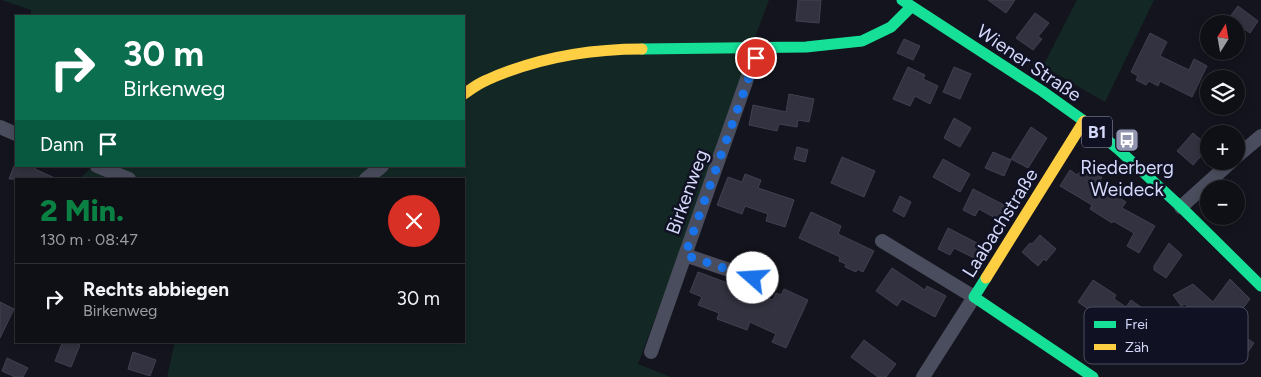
<!DOCTYPE html>
<html lang="de">
<meta charset="utf-8">
<style>
:root{--surface:#0f0f16;--page:#18181f;--text:#f1f3f6;--muted:#9b9ca1;--line:#2f2f35;--accent:#0b8043}
body{margin:0;font-family:Figtree,sans-serif;background:var(--page);color:var(--text);height:100vh;display:flex;flex-direction:column;font-size:19px;white-space:nowrap}
*{box-sizing:border-box;margin:0}
p{font-size:16px;color:var(--muted)}
.icon{flex:none;width:28px;height:28px;fill:none;stroke:currentColor;stroke-width:2;stroke-linecap:round;stroke-linejoin:round}
.map{position:relative;flex:1;overflow:hidden}
.drawer{position:absolute;left:15px;top:178px;width:450px;height:165px;display:flex;flex-direction:column;background:var(--surface);border-radius:0px;box-shadow:0 2px 8px #0003,0 0 0 1px var(--line)}
.drawer>*{flex:none}
.top-card{position:absolute;left:15px;top:15px;width:450px;height:152px;border-radius:0px;box-shadow:0 2px 8px #0003,0 0 0 1px var(--line);background:#0b6e4f;color:#fff;overflow:hidden}
.needle{width:32px;rotate:11deg}
.buttons{position:absolute;left:1200px;top:15px;display:grid;gap:10px}
.buttons a{display:grid;place-items:center;width:45px;height:45px;border-radius:50%;background:var(--surface);box-shadow:0 2px 8px #0003,0 0 0 1px var(--line);font-size:25px}
.pin{position:absolute;display:grid;place-items:center;width:42px;height:42px;color:#fff;margin:-21px;border:2px solid #fff;border-radius:50%;box-shadow:0 1px 5px #0007}
.me{position:absolute;width:55px;margin:-28px;rotate:289deg;stroke-linejoin:round;filter:drop-shadow(0 0 4px #0008)}
.turn{display:flex;align-items:center;gap:18px;height:105px;padding:0 25px;font-size:22px}
.turn .icon{width:65px;height:65px;stroke-width:2.5}
.turn b{display:block;font-size:35px;line-height:42px}
.then{display:flex;align-items:center;height:48px;padding:0 25px;background:#0003;gap:10px;font-size:19px}
.round{display:grid;place-items:center;flex:none;width:52px;height:52px;border-radius:26px;background:var(--page)}
.head{display:flex;align-items:center;justify-content:space-between;height:85px;padding:0 25px}
h1{font-size:30px;font-weight:800;line-height:38px;color:var(--accent)}
ul{padding:0;list-style:none}
li{display:flex;align-items:center;gap:15px;height:70px;padding:0 25px;border-top:1px solid var(--line)}
li div{flex:1}
li b{display:block;font-size:19px}
li em{font-style:normal}
.map>svg:first-child{display:block}
.green{fill:#132824}
.building{fill:#323240;stroke:#404051}
.lines{fill:none;stroke-linecap:round;stroke-linejoin:round}
.street{stroke:#4a4d5d;stroke-width:14}
.fast{stroke:#16e098;stroke-width:11}
.slow{stroke:#ffcf43;stroke-width:11}
.route{stroke:#1a73e8;stroke-width:9;stroke-dasharray:0 16.2}
.labels{text-anchor:middle;dominant-baseline:central;stroke-width:5;stroke-linejoin:round;paint-order:stroke}
.shield{fill:#101122;stroke:#999dba;stroke-width:1}
.shield-label{font-size:18px;font-weight:bold;fill:#d4d9fb}
.street-label{font-size:19px;fill:#d4d9fb;stroke:#101122}
.poi-label{font-size:19px;fill:#d4d9fb;stroke:#101122}
.key{fill:#101122;stroke:#4b4d63;stroke-width:1}
.key-label{font-size:14px;fill:#d4d9fb}
</style>
<div class="map">
<svg width="1261" height="377" viewBox="0 0 1261 377">
<rect width="100%" height="100%" fill="#14141e"/>
<!-- green -->
<path class="green" d="M2,0H769L748,56L715,158L638,364L671,377H167L175,341H464V179H79L93,166H464V16H31V10Z
M1077,0H1154L1105,102L1043,66Z"/>
<!-- building -->
<path class="building" d="M798,0H821L819,23L796,21Z
M988,0H1015L1006,13Z
M1238,6L1258,21L1250,33L1229,18Z
M1035,13L1049,23L1038,37L1042,39L1033,50L1016,38Z
M1150,33L1167,42L1160,56L1189,70L1194,59L1207,66L1192,97L1160,81L1158,86L1149,81L1146,85L1136,80L1138,76L1131,72Z
M904,39L920,46L913,60L897,53Z
M908,67L925,75L923,79L938,86L930,104L915,96L910,106L893,99Z
M954,67L971,74L960,99L943,92Z
M789,94L814,99L809,122L798,120L797,127L779,124L777,131L749,125L753,105L786,112Z
M954,118L971,128L960,147L944,138Z
M1031,127L1047,138L1028,168L1011,159Z
M1193,133L1209,147L1193,165L1177,151Z
M797,147L808,150L805,162L794,159Z
M993,152L1011,160L1004,176L985,168Z
M842,157L875,171L864,197L831,183Z
M943,159L970,174L960,192L933,177Z
M1087,164L1102,177L1098,184L1126,202L1122,208L1155,226L1139,253L1127,246L1134,233L1113,221L1112,223L1090,209L1092,205L1060,186L1070,170L1077,175Z
M14,166H37L35,169L57,179H9Z
M745,174L761,180L758,188L794,200L785,227L766,221L768,214L745,206L742,214L717,205L728,177L742,182Z
M973,189L1006,206L999,220L979,209L975,216L963,210Z
M900,196L911,202L904,217L893,211Z
M811,212L841,226L838,234L874,251L863,272L857,269L856,272L845,267L846,264L839,261L840,257L799,238Z
M948,228L981,245L974,258L954,248L950,255L938,249Z
M1040,235L1056,249L1046,261L1044,259L1038,266L1022,252L1030,243L1032,244Z
M1169,243L1182,255L1166,278L1154,270V266Z
M892,268L925,290L927,286L946,296L935,317L902,299L897,306L876,291Z
M698,272L773,300L776,293L781,295L784,289L808,300L786,348L772,342L776,334L750,322L747,330L717,319L719,313L698,305L702,297L690,292Z
M1230,279L1250,299L1232,323L1237,326L1234,330L1254,343L1245,356L1225,343L1221,350L1210,342L1215,334L1191,323L1194,314L1185,304L1181,306L1173,295L1193,284L1213,302Z
M1093,280L1116,295L1114,299L1126,307L1131,300L1145,310L1143,312L1153,307L1135,333L1101,311L1098,316L1078,302Z
M0,302L14,309L0,338Z
M864,340L896,364L886,377H878L851,357Z
M63,341H70L80,345L71,367L55,361Z
M133,352L156,360L150,376L128,369Z
M7,358L28,368L23,377H15L2,371Z"/>
<g class="lines">
<!-- street -->
<path class="street" d="M0,127L16,134
M1236,157L1261,136
M97,166L129,179
M366,179L382,166
M1181,207L1232,161
M882,241L974,297L923,377
M685,255L753,278
M651,352L748,76L756,58L765,48"/>
<!-- fast -->
<path class="fast" d="M902,0L1042,91L1084,121L1118,149L1181,207L1261,286
M642,49L806,47L862,41L891,27L911,7
M986,278L974,297L1093,377"/>
<!-- slow -->
<path class="slow" d="M464,94C471,89 479,83 487,80C536,58 589,49 642,49
M986,278L1084,121"/>
</g>
<g class="lines">
<!-- route -->
<path class="route" d="M753,278L685,255L756,58"/>
</g>
<!-- icons -->
<defs>
<g id="bus-square" transform="scale(1.25)"><rect x="-9" y="-9" width="18" height="18" rx="4" fill="#9194ae" stroke="#101122"/><path d="M-5-6H5V4H4V6H2V4H-2V6H-4V4H-5ZM-3.5-4V0h7V-4ZM-3.5 1.2v1.5H-2V1.2ZM2 1.2v1.5H3.5V1.2Z" fill="#fff"/></g>
</defs>
<g fill-rule="evenodd">
<use href="#bus-square" x="1127" y="140"/>
</g>
<g class="labels">
<!-- shield labels -->
<rect class="shield" x="1082" y="116.5" width="30" height="31" rx="4"/>
<g class="shield-label">
<text x="1097" y="132">B1</text>
</g>
<!-- street labels -->
<g class="street-label">
<text transform="translate(1029 63) rotate(34)">Wiener Straße</text>
<text transform="translate(687 192) rotate(-70)">Birkenweg</text>
<text transform="translate(1000 223) rotate(-58)">Laabachstraße</text>
</g>
<!-- poi labels -->
<g class="poi-label">
<text x="1127" y="167">Riederberg<tspan x="1127" dy="22">Weideck</tspan></text>
</g>
</g>
<!-- legend -->
<rect x="1084" y="307" width="164" height="57" rx="8" class="key"/>
<rect x="1094" y="321" width="22" height="7" fill="#16e098"/>
<rect x="1094" y="344" width="22" height="6" fill="#ffcf43"/>
<g class="key-label">
<text x="1125" y="329">Frei</text>
<text x="1125" y="352">Zäh</text>
</g>
</svg>
<div class="buttons">
<a><svg class="needle" viewBox="-14 -14 28 28"><path d="M0-13l5 13h-10z" fill="#e53935"/><path d="M0 13l5-13h-10z" fill="#9b9ca1"/></svg></a>
<a><svg class="icon" aria-label="layers" viewBox="0 0 24 24"><path d="M12 4l9 5-9 5-9-5zM3 14l9 5 9-5"/></svg></a>
<a>+</a>
<a>−</a>
</div>
<div class="pin" style="left:756px;top:58px;background:#d93025"><svg class="icon" aria-label="arrive" viewBox="0 0 24 24"><path d="M6 21V4h12l-3 4 3 4H6"/></svg></div>
<svg class="me" style="left:753px;top:278px" viewBox="-20 -20 40 40"><circle r="19" fill="#fff"/><path d="M0-13L10 11 0 6-10 11z" fill="#1a73e8"/></svg>
<div class="top-card">
<div class="turn"><svg class="icon" aria-label="right" viewBox="0 0 24 24"><path d="M7 20v-9h11M14 6l5 5-5 5"/></svg><div><b>30 m</b>Birkenweg</div></div>
<div class="then">Dann<svg class="icon" aria-label="arrive" viewBox="0 0 24 24"><path d="M6 21V4h12l-3 4 3 4H6"/></svg></div>
</div>
<section class="drawer">
<div class="head"><div><h1>2 Min.</h1><p>130 m · 08:47</p></div><a class="round" style="background:#d93025;color:#fff"><svg class="icon" aria-label="close" viewBox="0 0 24 24"><path d="M6 6l12 12M18 6L6 18"/></svg></a></div>
<ul>
<li><svg class="icon" aria-label="right" viewBox="0 0 24 24"><path d="M7 20v-9h11M14 6l5 5-5 5"/></svg><div><b>Rechts abbiegen</b><p>Birkenweg</p></div><em>30 m</em></li>
</ul>
</section>
</div>
